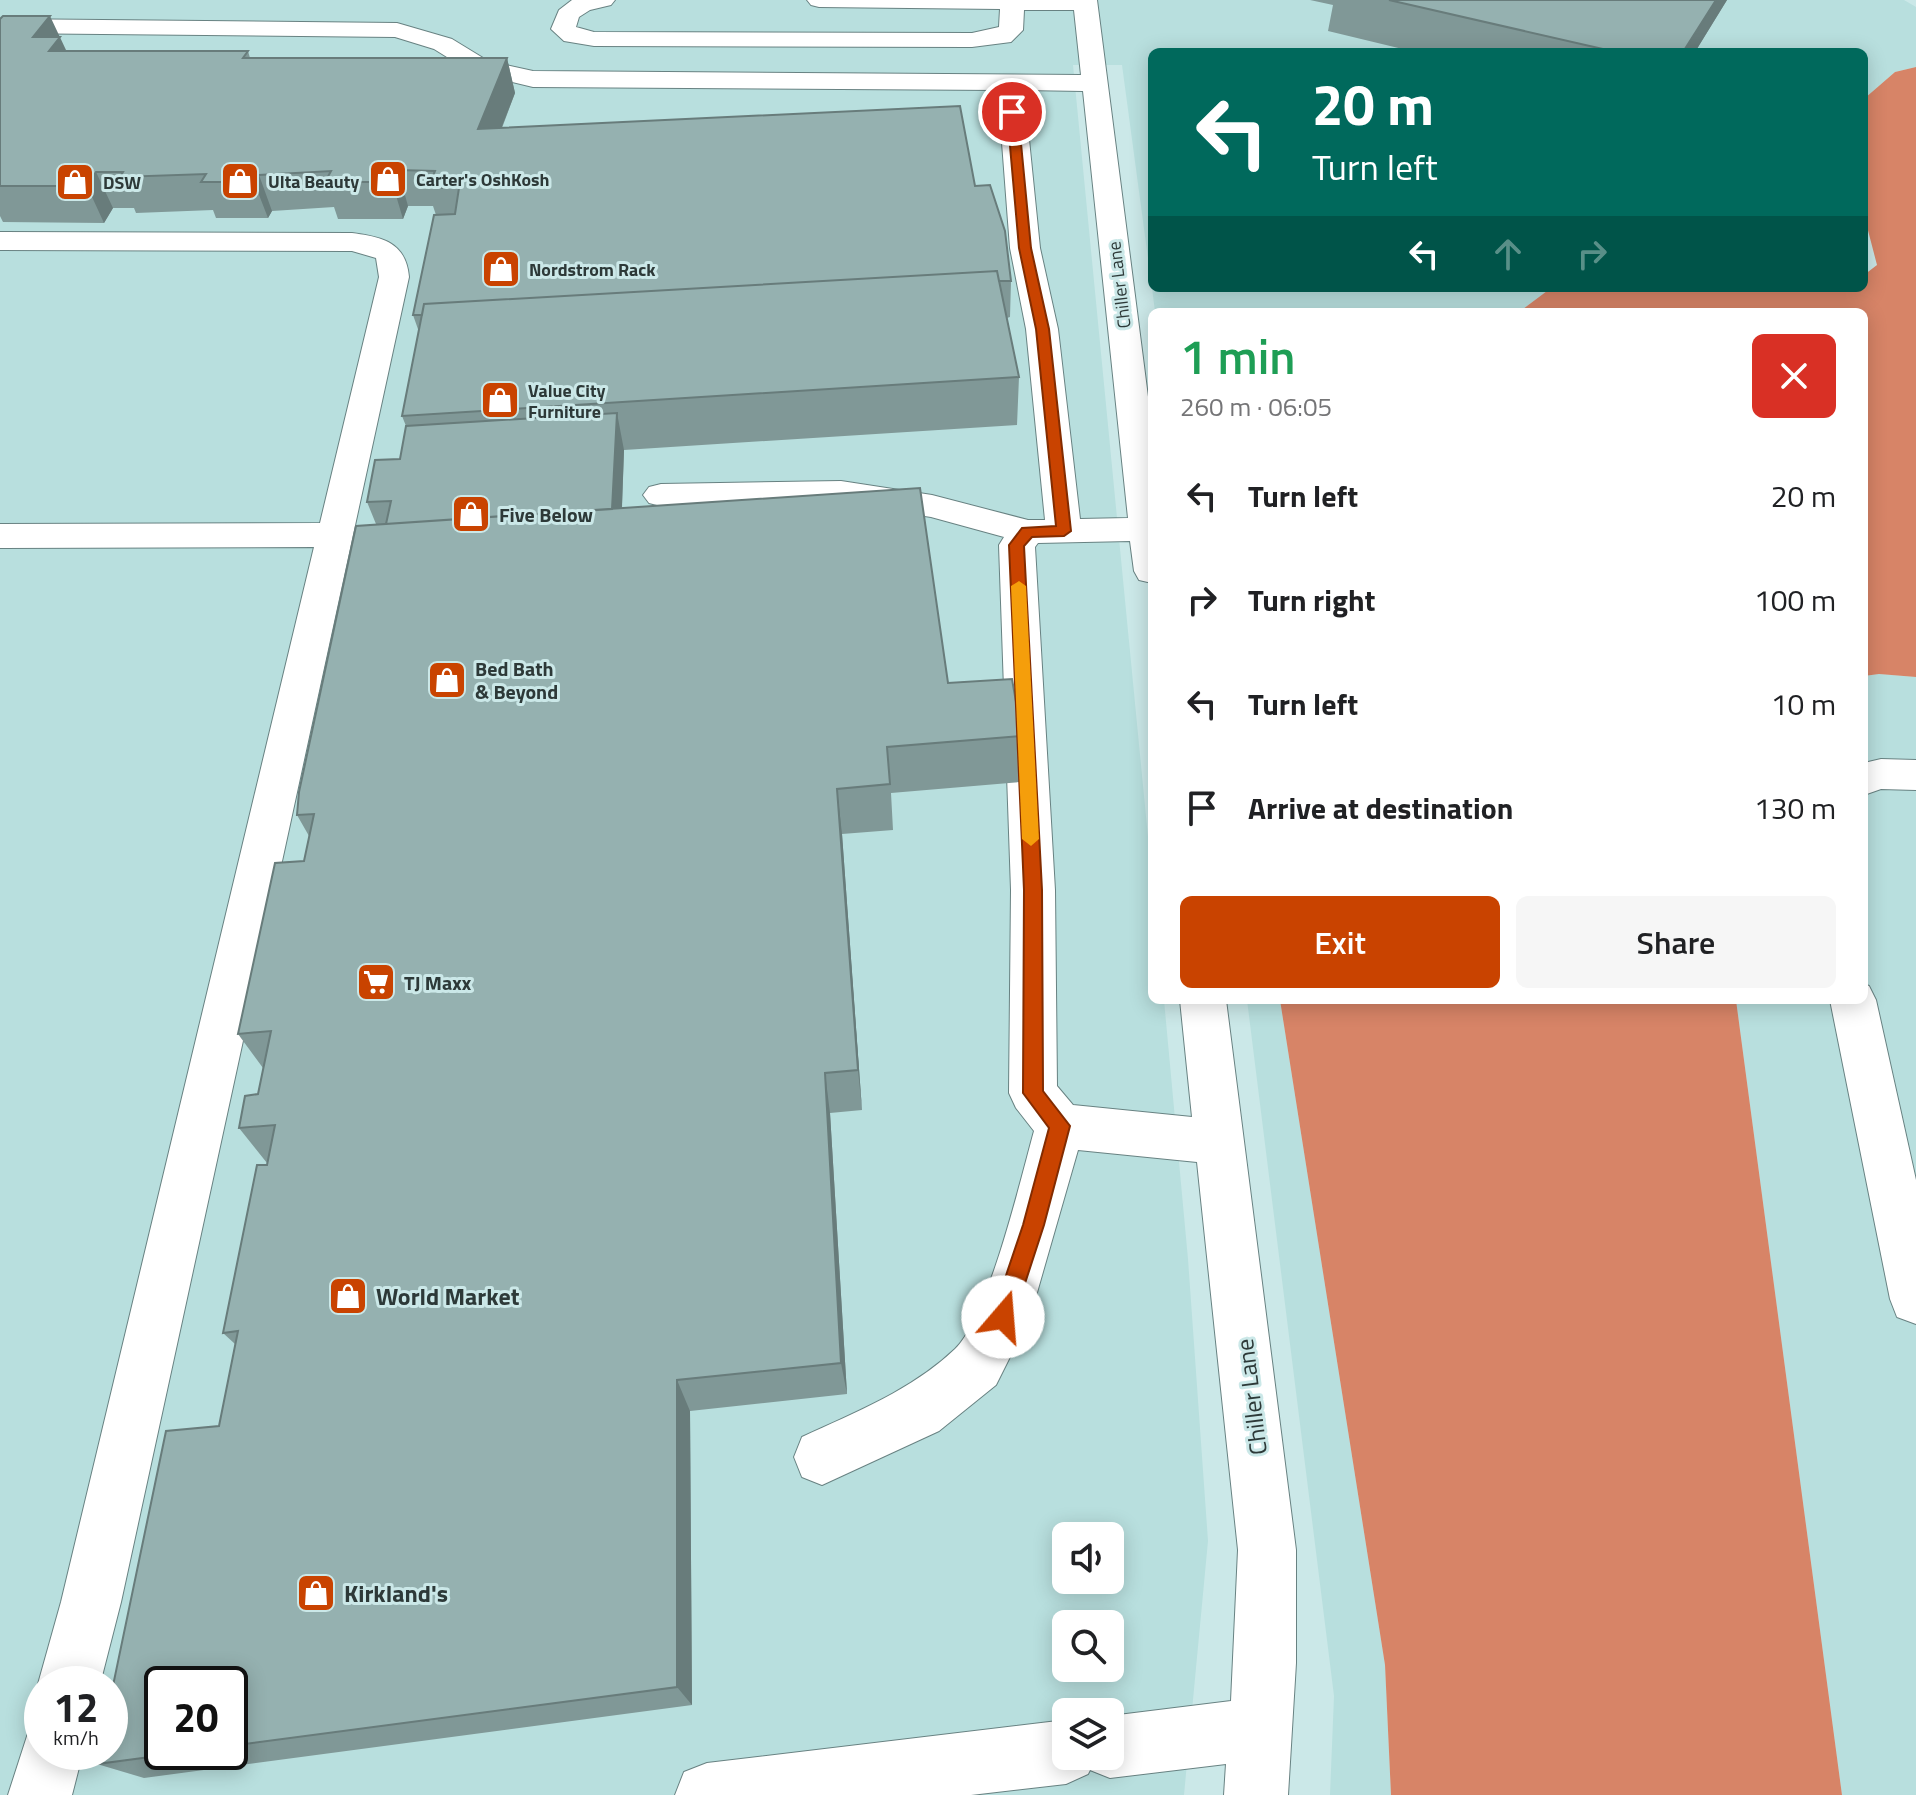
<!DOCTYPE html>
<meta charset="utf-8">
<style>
:root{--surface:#fff;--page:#f6f6f6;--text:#202124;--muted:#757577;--accent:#c94300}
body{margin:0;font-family:"Titillium Web",sans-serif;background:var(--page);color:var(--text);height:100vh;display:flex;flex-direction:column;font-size:30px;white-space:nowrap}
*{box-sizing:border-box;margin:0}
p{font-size:26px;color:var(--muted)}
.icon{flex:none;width:44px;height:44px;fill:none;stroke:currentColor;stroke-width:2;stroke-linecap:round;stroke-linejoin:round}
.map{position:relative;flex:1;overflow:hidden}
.panel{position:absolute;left:1148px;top:308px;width:720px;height:696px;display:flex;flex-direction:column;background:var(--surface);border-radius:12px;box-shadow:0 4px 20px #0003}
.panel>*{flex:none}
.banner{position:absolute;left:1148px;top:48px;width:720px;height:244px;border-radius:12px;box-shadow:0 4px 20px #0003;background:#00695c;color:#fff;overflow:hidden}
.controls{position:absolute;left:1052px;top:1522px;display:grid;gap:16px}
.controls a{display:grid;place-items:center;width:72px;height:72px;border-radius:12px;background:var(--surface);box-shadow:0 4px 20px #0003;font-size:40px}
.speed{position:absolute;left:24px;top:1666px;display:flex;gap:16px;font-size:40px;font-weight:700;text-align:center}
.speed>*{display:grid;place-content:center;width:104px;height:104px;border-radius:50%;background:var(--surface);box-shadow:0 4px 20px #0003;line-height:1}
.speed small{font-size:20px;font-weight:400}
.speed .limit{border:4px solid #111;border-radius:12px;background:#fff;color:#111}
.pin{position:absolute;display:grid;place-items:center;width:68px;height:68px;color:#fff;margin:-34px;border:4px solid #fff;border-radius:50%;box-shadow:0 2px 8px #0007}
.me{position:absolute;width:88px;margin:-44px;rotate:18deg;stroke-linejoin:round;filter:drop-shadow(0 0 6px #0008)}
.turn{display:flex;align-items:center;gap:28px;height:168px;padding:0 32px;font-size:36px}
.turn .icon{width:104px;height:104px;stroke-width:2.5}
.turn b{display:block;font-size:56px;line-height:68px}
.lanes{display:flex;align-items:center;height:76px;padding:0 32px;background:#0003;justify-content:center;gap:40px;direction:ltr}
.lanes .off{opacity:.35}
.round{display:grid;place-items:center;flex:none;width:84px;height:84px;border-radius:12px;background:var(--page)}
.summary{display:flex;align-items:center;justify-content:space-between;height:136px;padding:0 32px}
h1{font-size:48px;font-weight:600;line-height:60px;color:#1e9e55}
.primary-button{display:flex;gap:16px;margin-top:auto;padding:16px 32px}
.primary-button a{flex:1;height:92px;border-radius:12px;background:var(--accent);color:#fff;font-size:32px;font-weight:600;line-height:92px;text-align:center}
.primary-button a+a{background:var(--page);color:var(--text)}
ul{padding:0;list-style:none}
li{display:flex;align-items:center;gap:24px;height:104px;padding:0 32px}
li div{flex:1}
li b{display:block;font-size:30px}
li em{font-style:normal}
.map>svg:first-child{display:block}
.built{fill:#b8dfde;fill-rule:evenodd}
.forest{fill:#d78467}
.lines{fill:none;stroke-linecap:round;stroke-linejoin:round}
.minor-casing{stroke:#688282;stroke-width:2}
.minor{fill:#fff;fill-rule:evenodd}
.wall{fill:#809897;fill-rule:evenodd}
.shaded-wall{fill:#687c7b}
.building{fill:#95b1b0;stroke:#687c7b;stroke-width:2}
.route{fill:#c94300;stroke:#832c00;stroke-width:2}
.slow{fill:#f59e0b}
.labels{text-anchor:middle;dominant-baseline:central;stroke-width:6;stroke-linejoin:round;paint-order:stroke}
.far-poi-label{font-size:18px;font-weight:bold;fill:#2d3938;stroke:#cbe8e8;text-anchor:start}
.far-street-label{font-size:18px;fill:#2d3938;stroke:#cbe8e8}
.poi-label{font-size:20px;font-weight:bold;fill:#2d3938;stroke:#cbe8e8;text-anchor:start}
.near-poi-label{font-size:24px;font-weight:bold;fill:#2d3938;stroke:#cbe8e8;text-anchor:start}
.near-street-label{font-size:24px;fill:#2d3938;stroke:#cbe8e8}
</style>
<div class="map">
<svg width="1916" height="1795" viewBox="0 0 1916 1795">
<rect width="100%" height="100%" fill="#cbe8e8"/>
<!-- built -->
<path class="built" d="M0,0H1904L1916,7V67L1895,72L1865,98L1864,103V52H1152V288L1122,65H1073L1152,878V1000H1164L1188,1259L1208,1541L1184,1795H0ZM1066,1536H1110V1580H1066ZM1066,1624H1110V1668H1066ZM42,1684H110V1752H42ZM162,1684H230V1752H162ZM1066,1712H1110V1756H1066Z
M1152,288H1551L1519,312H1155Z
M1879,674L1916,677V1795H1842L1736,1000H1864V676Z
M1247,1000H1280L1385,1665L1391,1795H1330L1334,1696Z"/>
<!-- forest -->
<path class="forest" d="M1916,67V677L1879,674L1864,676V312H1519L1551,288H1702L1724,292L1864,288V275L1877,265L1864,215L1865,98L1895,72Z
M1280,1000H1736L1842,1795H1391L1385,1665Z"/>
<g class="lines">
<!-- minor casing -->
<g class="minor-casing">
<path id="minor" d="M572,0H615L611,5L590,10L579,17L576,27L594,32L972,33L999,27L1000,9L819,7L811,5L807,0H1097L1152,428V583L1139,580L1134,571L1130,541L1038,543L1035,547L1055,890L1057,1086L1073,1105L1192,1117L1180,1000H1226L1296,1550V1663L1288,1795H1224L1226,1764L1110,1778L1090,1770L1088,1774L1066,1784L971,1795H675L684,1772L707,1763L1066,1720V1756H1110V1716L1231,1701L1238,1550L1197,1162L1078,1150L1030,1317L996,1385L939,1431L822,1485L802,1477L794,1457L802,1437C856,1412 912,1390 955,1349C988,1318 1021,1178 1034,1131L1016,1108L1009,1093L1011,890L999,545L1004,537L931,517L841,503L661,506L649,503L643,495L649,487L661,484L841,481L932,495L1028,520H1045L1026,329L1010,248L998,90L533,87L471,72L434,49L395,37L0,33V19L397,23L452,39L488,61L533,71L1081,75L1074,10H1024L1023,30L1011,42L972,47L594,46L564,41L551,29L559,10ZM1024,90L1083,91L1128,518L1080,519L1058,329L1040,248Z
M0,232L352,233C382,237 406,242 409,277L121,1602L100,1684H42V1693L38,1684L61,1602L314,547L0,548V524L320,523L379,277L376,258L352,251L0,250Z
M1881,759L1916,760V790L1881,789L1864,795V763Z
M1864,984L1869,986L1876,1000L1916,1180V1324L1897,1317L1890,1299L1830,1000H1864Z
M42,1724V1752H83L72,1795H8L29,1730Z"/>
</g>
<!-- minor -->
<use href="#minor" class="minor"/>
</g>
<!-- wall -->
<path class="wall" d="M1310,0H1727L1695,52H1415L1328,31L1333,5Z
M0,19L66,51H248L250,58H507L515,93L502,128L975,186L1011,281L1010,317L1007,318L1019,377L1017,425L624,450L622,508L948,683L1022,736L1020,782L891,793L893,830L842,834L862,1110L830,1113L847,1394L690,1411L692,1705L144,1778L97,1764L219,1426L235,1344L223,1333L267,1163L239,1128L258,1094L263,1068L238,1034L304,861L309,836L297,815L376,524L367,502L400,459L406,426L402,416L419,332L413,315L436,215L433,206H408L403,219H338L334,207L272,211L268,218H216L213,210L136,213L134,208H113L104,223L3,222L0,216ZM230,1684V1752H162Z"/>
<!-- shaded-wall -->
<path class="shaded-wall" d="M1716,0H1727L1695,52H1683Z
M50,16L66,50L75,71L33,37Z
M507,58L515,93L487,165L478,129Z
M398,170L408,206L403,219L392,182Z
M96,172L113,208L104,223L87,186Z
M259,175L272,211L268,218L254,182Z
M617,413L624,450L620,558L611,521Z
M837,789L842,834L862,1110L858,1070Z
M825,1073L830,1113L847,1394L841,1363Z
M677,1380L690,1411L692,1705L677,1687Z"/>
<!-- building -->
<path class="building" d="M1389,0H1716L1683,52H1616Z
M3,16H50L33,37H60L49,51H248L243,58H507L478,129L960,106L975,186L990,185L1005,231L1011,281H999L997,271L424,304L422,315H413L434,215L455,214L459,188H428L435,171L398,170L392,182H325L331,171L259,175L254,182H201L206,174L120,177L123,172H96L87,186H0V19Z
M997,271L1019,377L402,416L424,304Z
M617,413L612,509L386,524L391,501L367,502L375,460L400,459L406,426Z
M920,488L948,683L1012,679L1022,736L887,747L890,784L837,789L858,1070L825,1073L841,1363L677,1380V1687L230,1746V1684H162V1752H188L97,1764L99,1752H110V1700L166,1431L219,1426L238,1331L223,1333L257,1165H267L275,1125L239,1128L245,1096L258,1094L271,1031L238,1034L275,863L304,861L314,814L297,815L299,792L356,526Z"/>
<!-- route -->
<path class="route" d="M1012,108L1018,112L1031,248L1049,329L1071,531L1064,536L1032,537L1024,546L1042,890L1043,1091L1070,1126L1044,1225L1014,1317L1011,1325L1003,1328L995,1325L992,1317L1023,1225L1049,1128L1023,1093L1024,890L1009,545L1022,528L1056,526L1036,329L1019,248L1007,112Z"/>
<!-- slow -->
<path class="slow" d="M1019,581L1026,586L1039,839L1031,846L1022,839L1011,586Z"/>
<!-- icons -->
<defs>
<g id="shop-square" transform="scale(2)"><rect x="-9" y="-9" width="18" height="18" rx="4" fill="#c94300" stroke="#cbe8e8"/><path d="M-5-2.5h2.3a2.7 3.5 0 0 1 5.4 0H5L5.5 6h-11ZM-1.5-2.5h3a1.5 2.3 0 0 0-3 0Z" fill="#fff"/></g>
<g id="supermarket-square" transform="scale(2)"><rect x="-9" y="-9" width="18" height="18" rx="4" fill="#c94300" stroke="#cbe8e8"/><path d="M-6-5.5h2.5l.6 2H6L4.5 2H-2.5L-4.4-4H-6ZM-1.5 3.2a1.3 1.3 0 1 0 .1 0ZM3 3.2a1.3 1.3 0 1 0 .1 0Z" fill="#fff"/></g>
</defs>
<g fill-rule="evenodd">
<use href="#shop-square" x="388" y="179"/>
<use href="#shop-square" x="240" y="181"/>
<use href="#shop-square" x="75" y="182"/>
<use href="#shop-square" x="501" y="269"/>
<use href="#shop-square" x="500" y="400"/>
<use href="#shop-square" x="471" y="514"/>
<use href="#shop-square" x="447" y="680"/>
<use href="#supermarket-square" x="376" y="982"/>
<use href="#shop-square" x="348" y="1296"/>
<use href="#shop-square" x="316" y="1593"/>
</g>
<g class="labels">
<!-- far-poi labels -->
<g class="far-poi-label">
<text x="416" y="179">Carter's OshKosh</text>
<text x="268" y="181">Ulta Beauty</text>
<text x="103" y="182">DSW</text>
<text x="529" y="269">Nordstrom Rack</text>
<text x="528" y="390">Value City<tspan x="528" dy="21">Furniture</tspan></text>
</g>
<!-- far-street labels -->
<g class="far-street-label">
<text transform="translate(1119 285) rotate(-97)">Chiller Lane</text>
</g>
<!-- poi labels -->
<g class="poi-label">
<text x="499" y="514">Five Below</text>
<text x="475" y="668">Bed Bath<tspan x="475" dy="23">&amp; Beyond</tspan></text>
<text x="404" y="982">TJ Maxx</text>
</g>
<!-- near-poi labels -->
<g class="near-poi-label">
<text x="376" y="1296">World Market</text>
<text x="344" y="1593">Kirkland's</text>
</g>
<!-- near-street labels -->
<g class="near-street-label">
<text transform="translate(1251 1397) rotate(-97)">Chiller Lane</text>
</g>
</g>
</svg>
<div class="controls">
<a><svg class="icon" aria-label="sound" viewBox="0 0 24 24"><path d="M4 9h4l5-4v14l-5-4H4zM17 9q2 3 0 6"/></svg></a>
<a><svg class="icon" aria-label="search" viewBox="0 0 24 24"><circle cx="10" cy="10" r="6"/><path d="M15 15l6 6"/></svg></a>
<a><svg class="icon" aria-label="layers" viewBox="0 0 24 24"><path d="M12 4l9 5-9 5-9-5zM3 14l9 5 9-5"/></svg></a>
</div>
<div class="speed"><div>12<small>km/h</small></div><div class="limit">20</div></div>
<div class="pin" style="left:1012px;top:112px;background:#d93025"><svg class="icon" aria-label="arrive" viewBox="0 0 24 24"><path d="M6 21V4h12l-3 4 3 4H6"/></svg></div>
<svg class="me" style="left:1003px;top:1317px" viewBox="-20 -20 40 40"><circle r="19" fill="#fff"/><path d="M0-13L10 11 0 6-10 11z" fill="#c94300"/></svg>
<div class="banner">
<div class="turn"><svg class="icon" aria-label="left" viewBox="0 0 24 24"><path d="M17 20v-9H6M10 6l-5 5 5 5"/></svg><div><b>20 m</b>Turn left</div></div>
<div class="lanes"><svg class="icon" aria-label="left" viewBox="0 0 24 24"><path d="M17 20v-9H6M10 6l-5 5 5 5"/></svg><svg class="icon off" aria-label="ahead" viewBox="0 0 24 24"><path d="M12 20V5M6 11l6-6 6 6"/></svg><svg class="icon off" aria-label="right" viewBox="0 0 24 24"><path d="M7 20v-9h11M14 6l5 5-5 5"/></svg></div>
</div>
<section class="panel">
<div class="summary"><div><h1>1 min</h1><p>260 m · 06:05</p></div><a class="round" style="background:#d93025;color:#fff"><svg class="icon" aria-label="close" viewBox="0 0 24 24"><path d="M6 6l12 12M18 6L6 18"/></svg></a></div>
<ul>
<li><svg class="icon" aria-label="left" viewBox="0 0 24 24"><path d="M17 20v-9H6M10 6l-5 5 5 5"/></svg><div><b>Turn left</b></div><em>20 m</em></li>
<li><svg class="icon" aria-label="right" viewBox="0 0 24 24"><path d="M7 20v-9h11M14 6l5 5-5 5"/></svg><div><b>Turn right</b></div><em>100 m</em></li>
<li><svg class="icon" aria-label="left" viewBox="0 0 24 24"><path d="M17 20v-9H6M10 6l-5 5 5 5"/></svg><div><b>Turn left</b></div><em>10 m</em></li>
<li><svg class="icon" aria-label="arrive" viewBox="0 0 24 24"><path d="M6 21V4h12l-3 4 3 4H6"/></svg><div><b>Arrive at destination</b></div><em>130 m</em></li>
</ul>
<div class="primary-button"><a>Exit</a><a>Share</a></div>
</section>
</div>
